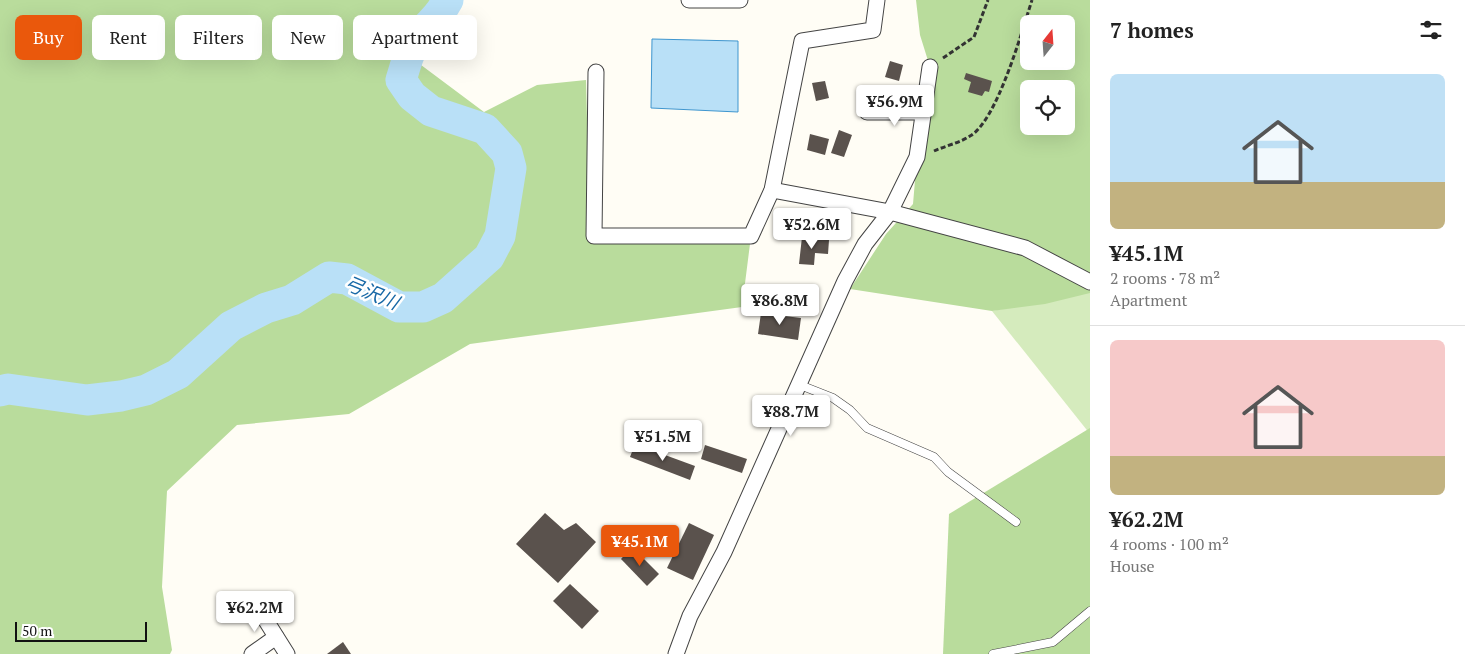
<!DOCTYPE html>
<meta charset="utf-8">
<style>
:root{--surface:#fff;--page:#f2f2f2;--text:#222;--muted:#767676;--line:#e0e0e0;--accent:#ea580c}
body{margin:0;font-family:"PT Serif","Noto Sans JP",serif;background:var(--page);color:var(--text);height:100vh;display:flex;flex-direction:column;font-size:19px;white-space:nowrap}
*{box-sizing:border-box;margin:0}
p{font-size:16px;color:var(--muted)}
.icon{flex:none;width:28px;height:28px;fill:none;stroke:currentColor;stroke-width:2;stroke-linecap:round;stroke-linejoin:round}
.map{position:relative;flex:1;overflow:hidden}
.panel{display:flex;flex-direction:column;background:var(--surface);width:375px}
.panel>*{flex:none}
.banner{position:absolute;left:15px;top:15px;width:475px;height:45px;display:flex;gap:10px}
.needle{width:32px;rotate:17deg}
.controls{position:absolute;left:1020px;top:15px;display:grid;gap:10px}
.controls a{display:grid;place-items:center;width:55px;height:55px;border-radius:8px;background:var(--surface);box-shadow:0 5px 20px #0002;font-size:25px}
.scale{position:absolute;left:15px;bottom:12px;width:132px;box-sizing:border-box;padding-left:5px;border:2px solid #111;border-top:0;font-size:14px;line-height:18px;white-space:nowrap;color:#111;-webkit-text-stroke:4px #fff;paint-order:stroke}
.price{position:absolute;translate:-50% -42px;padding:0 11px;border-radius:5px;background:#fff;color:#222;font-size:16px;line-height:32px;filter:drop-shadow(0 1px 2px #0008)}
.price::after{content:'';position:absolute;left:50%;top:30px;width:15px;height:11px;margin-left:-8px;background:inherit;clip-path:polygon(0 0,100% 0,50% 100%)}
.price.on{background:var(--accent);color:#fff}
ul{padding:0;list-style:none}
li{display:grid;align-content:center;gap:10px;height:265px;padding:0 20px}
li+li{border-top:1px solid var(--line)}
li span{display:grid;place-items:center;height:155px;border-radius:8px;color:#555}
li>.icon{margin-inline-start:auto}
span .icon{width:90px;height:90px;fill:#fffc;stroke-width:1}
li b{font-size:21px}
h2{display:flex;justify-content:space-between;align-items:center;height:60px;padding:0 20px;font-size:21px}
.tag{padding:0 18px;border-radius:8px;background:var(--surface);box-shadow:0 5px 20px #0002;font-size:18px;line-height:45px}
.tag.on{background:var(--accent);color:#fff}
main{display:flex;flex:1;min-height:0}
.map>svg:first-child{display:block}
.green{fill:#d5ebbd}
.forest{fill:#b9dc9c;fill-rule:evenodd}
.water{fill:#b9e0f7;stroke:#3f96cf}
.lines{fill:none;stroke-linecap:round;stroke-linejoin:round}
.river{stroke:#b9e0f7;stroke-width:31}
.building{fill:#5a524d}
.lane-casing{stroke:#444;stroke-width:9}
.street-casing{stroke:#444;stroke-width:17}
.path{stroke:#333;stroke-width:3;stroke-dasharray:5 2.5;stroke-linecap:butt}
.lane{stroke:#fff;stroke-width:8}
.street{stroke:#fff;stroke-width:15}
.labels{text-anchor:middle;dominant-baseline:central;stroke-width:5;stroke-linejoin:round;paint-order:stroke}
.water-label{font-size:19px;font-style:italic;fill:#1768a6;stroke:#fff}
</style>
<main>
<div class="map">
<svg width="1090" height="654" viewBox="0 0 1090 654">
<rect width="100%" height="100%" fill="#fffdf5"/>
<polygon class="green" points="1090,292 1090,434 992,311"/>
<g class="forest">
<polygon points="0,0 430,0 409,56 484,112 537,85 586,80 590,236 751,236 742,307 470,344 349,414 237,425 167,491 162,587 172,650 170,654 0,654"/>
<path d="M916 0H1090V293L1045 304 992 311 850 289 886 234 913 204 917 157 930 67 920 35ZM1029 24H1066V61H1029ZM1029 89H1066V126H1029Z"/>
<polygon points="1090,428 1090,654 943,654 949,514"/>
</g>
<polygon class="water" points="652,39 738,41 738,112 651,108"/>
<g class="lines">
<path class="river" d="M0 391 8 389 87 400 121 396 146 390 178 374 231 326 266 308 292 300 329 277 347 279 399 307H423L443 298 489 257 500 236 511 168 507 153 485 129 431 111 412 96 401 80C406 65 409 48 419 36 430 22 439 17 448 0"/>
</g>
<g class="building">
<polygon points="890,61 903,65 899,81 885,77"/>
<polygon points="966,73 992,81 989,92 985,91 982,96 968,92 971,82 964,79"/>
<polygon points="825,81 829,98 816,101 812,83"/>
<polygon points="839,130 852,135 844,157 831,153"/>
<polygon points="810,134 829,139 825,155 807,150"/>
<polygon points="802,237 829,240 828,254 815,253 814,265 799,264"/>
<polygon points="761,313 801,318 798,340 758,334"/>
<polygon points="635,444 695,466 690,480 630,457"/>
<polygon points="705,445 747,459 742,473 701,459"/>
<polygon points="545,513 564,530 576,523 596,542 558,583 516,544"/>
<polygon points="689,523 714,535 693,580 667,568"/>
<polygon points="632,547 659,574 647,586 621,559"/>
<polygon points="570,584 599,611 582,629 553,601"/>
<polygon points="343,642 351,654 327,654"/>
</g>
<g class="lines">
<g class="lane-casing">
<g id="lane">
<polyline points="800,385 833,398 850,410 867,428 934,457 948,472 1016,522"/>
<polyline points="993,654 1053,642 1090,611"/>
</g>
</g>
<g class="street-casing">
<g id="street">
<polyline points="689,0 740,0"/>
<polyline points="596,72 594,236 751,236 772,190 802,41 873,30 877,0"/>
<polyline points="867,112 923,112"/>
<polyline points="772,190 890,212 1025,248 1090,282"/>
<polyline points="265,619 287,654"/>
<polyline points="252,654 276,637"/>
<polyline points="676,654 690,616 724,552 845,281 865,244 890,212 917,157 930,67"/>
</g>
</g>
<g class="path">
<polyline points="943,58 974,37 988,0"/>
<path d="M934 151C945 146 959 143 970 136 997 121 1022 31 1032 0"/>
</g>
<use href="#lane" class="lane"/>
<use href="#street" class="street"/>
</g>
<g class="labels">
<g class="water-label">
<text transform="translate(372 292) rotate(23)">弓沢川</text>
</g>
</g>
</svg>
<div class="controls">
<a><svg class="needle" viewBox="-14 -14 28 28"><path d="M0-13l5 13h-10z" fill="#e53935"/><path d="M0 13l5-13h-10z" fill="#767676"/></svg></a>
<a><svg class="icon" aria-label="locate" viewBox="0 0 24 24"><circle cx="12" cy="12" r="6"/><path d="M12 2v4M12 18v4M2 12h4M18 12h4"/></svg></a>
</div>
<div class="scale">50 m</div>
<b class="price" style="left:895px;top:127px">¥56.9M</b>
<b class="price" style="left:812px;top:250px">¥52.6M</b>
<b class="price" style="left:780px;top:326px">¥86.8M</b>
<b class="price" style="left:791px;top:437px">¥88.7M</b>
<b class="price" style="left:663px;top:462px">¥51.5M</b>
<b class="price on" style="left:640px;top:567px">¥45.1M</b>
<b class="price" style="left:255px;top:633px">¥62.2M</b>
<div class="banner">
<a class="tag on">Buy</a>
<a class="tag">Rent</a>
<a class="tag">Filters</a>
<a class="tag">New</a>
<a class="tag">Apartment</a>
</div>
</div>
<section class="panel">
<h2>7 homes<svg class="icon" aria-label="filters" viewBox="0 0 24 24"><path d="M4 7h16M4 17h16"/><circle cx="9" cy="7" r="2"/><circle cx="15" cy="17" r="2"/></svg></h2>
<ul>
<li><span style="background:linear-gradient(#bfe0f5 70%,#c2b280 0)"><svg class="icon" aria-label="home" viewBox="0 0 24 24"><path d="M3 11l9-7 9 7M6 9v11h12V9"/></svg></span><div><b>¥45.1M</b><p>2 rooms · 78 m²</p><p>Apartment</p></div></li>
<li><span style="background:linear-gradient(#f6c9c9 75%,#c2b280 0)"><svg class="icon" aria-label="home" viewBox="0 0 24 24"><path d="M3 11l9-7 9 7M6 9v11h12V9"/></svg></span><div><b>¥62.2M</b><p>4 rooms · 100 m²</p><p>House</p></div></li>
</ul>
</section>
</main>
